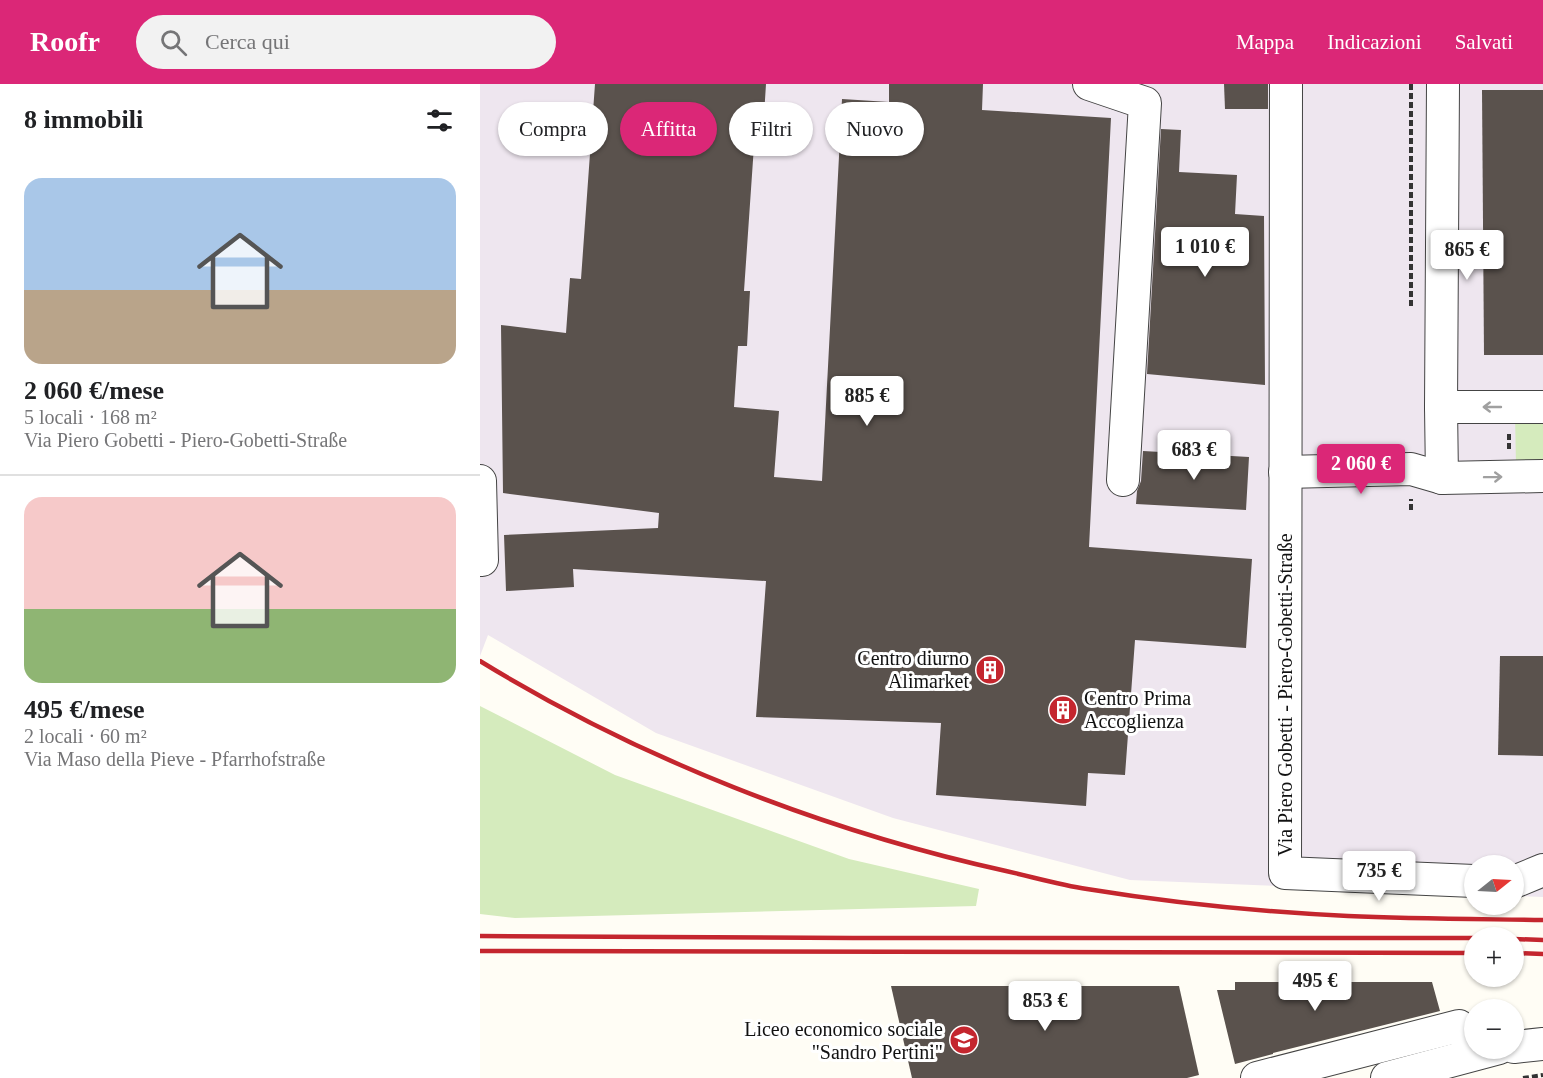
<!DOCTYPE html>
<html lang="it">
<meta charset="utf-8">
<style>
:root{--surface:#fff;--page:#f2f2f2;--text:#202124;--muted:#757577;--line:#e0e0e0;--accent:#db2777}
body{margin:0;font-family:Georgia,serif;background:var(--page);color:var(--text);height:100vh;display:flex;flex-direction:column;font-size:22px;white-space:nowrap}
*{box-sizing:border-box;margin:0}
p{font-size:20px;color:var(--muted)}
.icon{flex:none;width:33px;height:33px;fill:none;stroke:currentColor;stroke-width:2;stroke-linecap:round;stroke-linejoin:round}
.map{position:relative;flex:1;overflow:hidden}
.drawer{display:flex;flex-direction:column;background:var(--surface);width:480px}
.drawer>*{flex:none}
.banner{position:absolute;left:18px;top:18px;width:570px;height:54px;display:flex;gap:12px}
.needle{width:39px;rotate:72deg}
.fabs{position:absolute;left:984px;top:771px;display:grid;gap:12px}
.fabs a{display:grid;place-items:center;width:60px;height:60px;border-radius:50%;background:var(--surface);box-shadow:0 2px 4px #0004;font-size:30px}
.price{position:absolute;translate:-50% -51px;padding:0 14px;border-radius:6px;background:#fff;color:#222;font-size:20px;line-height:39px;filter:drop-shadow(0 2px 3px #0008)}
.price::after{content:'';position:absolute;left:50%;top:36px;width:18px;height:14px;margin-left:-9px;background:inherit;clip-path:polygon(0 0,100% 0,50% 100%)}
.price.selected{background:var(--accent);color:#fff}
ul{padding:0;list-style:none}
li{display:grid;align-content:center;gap:12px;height:318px;padding:0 24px}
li+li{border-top:2px solid var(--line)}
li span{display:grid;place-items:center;height:186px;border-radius:18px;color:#555}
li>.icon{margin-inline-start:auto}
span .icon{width:108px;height:108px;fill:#fffc;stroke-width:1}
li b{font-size:26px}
h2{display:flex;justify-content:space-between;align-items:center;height:72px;padding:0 24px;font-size:26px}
.pill{padding:0 21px;border-radius:27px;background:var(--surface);box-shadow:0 2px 4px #0004;font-size:21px;line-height:54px}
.pill.selected{background:var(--accent);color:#fff}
header{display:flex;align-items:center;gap:36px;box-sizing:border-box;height:84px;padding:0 30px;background:var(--accent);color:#fff}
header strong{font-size:28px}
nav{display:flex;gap:33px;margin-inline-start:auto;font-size:21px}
.search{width:420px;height:54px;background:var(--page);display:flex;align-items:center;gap:15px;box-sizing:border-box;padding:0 21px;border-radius:33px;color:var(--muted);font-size:22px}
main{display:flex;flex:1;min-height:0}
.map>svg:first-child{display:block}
.industrial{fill:#eee6ef}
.green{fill:#d5ebbd}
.building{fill:#5a524d}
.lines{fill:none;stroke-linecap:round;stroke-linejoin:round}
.minor-casing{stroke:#444;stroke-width:34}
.path{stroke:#333;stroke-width:4;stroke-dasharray:6 3;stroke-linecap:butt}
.minor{stroke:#fff;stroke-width:32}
.rail{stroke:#c4262e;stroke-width:4.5}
.oneway{stroke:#a0a0a0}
.labels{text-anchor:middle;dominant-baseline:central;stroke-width:6;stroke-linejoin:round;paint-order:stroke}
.poi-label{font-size:20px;fill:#111;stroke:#fff;text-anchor:end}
.street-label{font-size:20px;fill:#111;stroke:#fff}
</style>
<header>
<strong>Roofr</strong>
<div class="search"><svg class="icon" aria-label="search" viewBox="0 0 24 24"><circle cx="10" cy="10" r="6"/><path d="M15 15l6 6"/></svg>Cerca qui</div>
<nav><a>Mappa</a><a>Indicazioni</a><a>Salvati</a></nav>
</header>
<main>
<section class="drawer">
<h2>8 immobili<svg class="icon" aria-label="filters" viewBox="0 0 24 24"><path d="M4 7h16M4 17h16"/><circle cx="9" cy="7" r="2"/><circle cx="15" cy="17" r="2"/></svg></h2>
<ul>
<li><span style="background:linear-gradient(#a9c7e8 60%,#b9a48a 0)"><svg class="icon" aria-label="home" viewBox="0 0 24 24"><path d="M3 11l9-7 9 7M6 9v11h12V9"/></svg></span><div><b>2 060 €/mese</b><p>5 locali · 168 m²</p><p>Via Piero Gobetti - Piero-Gobetti-Straße</p></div></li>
<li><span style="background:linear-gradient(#f6c9c9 60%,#8fb573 0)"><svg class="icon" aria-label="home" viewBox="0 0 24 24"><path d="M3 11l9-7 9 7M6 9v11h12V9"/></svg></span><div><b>495 €/mese</b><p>2 locali · 60 m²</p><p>Via Maso della Pieve - Pfarrhofstraße</p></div></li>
</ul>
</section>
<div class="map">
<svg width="1063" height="994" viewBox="0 0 1063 994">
<rect width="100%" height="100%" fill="#fffdf5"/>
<polygon class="industrial" points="0,0 1063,0 1063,813 1034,812 1034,782 994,782 994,810 650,796 413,734 176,649 8,551 0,572"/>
<g class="green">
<polygon points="1035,330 1063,330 1063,381 1036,381"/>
<polygon points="0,622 135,691 369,775 499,805 496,822 35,834 0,830"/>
</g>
<g class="building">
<polygon points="115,0 286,0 283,47 275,47 264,207 270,207 267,262 258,262 254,323 299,327 294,393 342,397 362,15 409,18 409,0 503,0 502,26 631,34 609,463 772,475 766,564 655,556 645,691 608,689 606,722 456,711 461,639 276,633 286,497 93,485 94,503 26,507 24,451 178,444 179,429 23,409 21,241 86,249 90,194 101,195"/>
<polygon points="744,0 788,0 788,25 745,25"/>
<polygon points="1002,6 1063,6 1063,271 1004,271"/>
<polygon points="681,45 701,46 699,88 757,91 755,130 784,132 785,301 667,290"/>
<polygon points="663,367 769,373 766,426 656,420 657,407 661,397"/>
<polygon points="1020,572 1063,572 1063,672 1018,671"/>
<polygon points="755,898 952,898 960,927 793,969 793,970 755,980 737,906 755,906"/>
<polygon points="411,902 699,902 719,991 707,994 432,994"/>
</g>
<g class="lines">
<g class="minor-casing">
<g id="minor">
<polyline points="609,0 665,19 643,396"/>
<polyline points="806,0 805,789 994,797"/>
<polyline points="961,323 1063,323"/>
<polyline points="805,388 931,385 962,394 1063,392"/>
<polyline points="962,394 961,323 963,0"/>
<polyline points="0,397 2,476"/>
<polyline points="1034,798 1063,786"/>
<polyline points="1034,963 1063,960"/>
<polyline points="777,994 979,942 994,964"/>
<polyline points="907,994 1019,964"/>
</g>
</g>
<g class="path">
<polyline points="931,0 931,224"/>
<polyline points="1029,350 1029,367"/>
<polyline points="931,426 931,415"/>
<polyline points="1043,994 1063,991"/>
</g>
<use href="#minor" class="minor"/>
<g class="rail">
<path d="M0 577C158 674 344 747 526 787 553 793 580 801 607 805 693 819 781 828 868 832 933 835 998 835 1063 836"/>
<polyline points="0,852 373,854 994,854"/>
<polyline points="1034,855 1063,856"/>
<polyline points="0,867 994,869"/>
<polyline points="1034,869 1063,870"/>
</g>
</g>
<defs><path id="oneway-shaft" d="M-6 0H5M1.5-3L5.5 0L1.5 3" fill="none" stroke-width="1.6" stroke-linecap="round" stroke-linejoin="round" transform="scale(1.5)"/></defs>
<g class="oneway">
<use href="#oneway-shaft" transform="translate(1012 323) rotate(-180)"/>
<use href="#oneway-shaft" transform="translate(1013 393) rotate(-1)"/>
</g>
<defs>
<g id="building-disc" transform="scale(1.5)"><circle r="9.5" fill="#c4262e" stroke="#fff"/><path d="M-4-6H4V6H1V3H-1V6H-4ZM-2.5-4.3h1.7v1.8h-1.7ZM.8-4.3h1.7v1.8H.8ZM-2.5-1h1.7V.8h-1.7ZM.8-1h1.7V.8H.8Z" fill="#fff"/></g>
<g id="school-disc" transform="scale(1.5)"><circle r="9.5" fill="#c4262e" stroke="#fff"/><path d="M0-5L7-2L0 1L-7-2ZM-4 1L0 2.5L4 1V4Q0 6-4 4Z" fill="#fff"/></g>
</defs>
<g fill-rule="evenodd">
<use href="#building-disc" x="510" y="586"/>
<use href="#building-disc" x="583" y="626"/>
<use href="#school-disc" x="484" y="956"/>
</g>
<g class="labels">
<g class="poi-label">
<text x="489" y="574">Centro diurno<tspan x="489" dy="23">Alimarket</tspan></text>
<text x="604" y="614" text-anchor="start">Centro Prima<tspan x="604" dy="23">Accoglienza</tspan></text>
<text x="463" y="945">Liceo economico sociale<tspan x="463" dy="23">"Sandro Pertini"</tspan></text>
</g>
<g class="street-label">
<text transform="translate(805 611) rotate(-90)">Via Piero Gobetti - Piero-Gobetti-Straße</text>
</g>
</g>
</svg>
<div class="fabs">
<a><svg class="needle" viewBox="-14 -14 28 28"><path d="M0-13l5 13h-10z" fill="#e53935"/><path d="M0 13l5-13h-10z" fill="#757577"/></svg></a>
<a>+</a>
<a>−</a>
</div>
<b class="price" style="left:725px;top:194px">1 010 €</b>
<b class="price" style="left:987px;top:197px">865 €</b>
<b class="price" style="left:387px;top:343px">885 €</b>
<b class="price" style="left:714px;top:397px">683 €</b>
<b class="price selected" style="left:881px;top:411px">2 060 €</b>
<b class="price" style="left:899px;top:818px">735 €</b>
<b class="price" style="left:835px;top:928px">495 €</b>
<b class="price" style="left:565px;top:948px">853 €</b>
<div class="banner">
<a class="pill">Compra</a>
<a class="pill selected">Affitta</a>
<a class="pill">Filtri</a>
<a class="pill">Nuovo</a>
</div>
</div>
</main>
